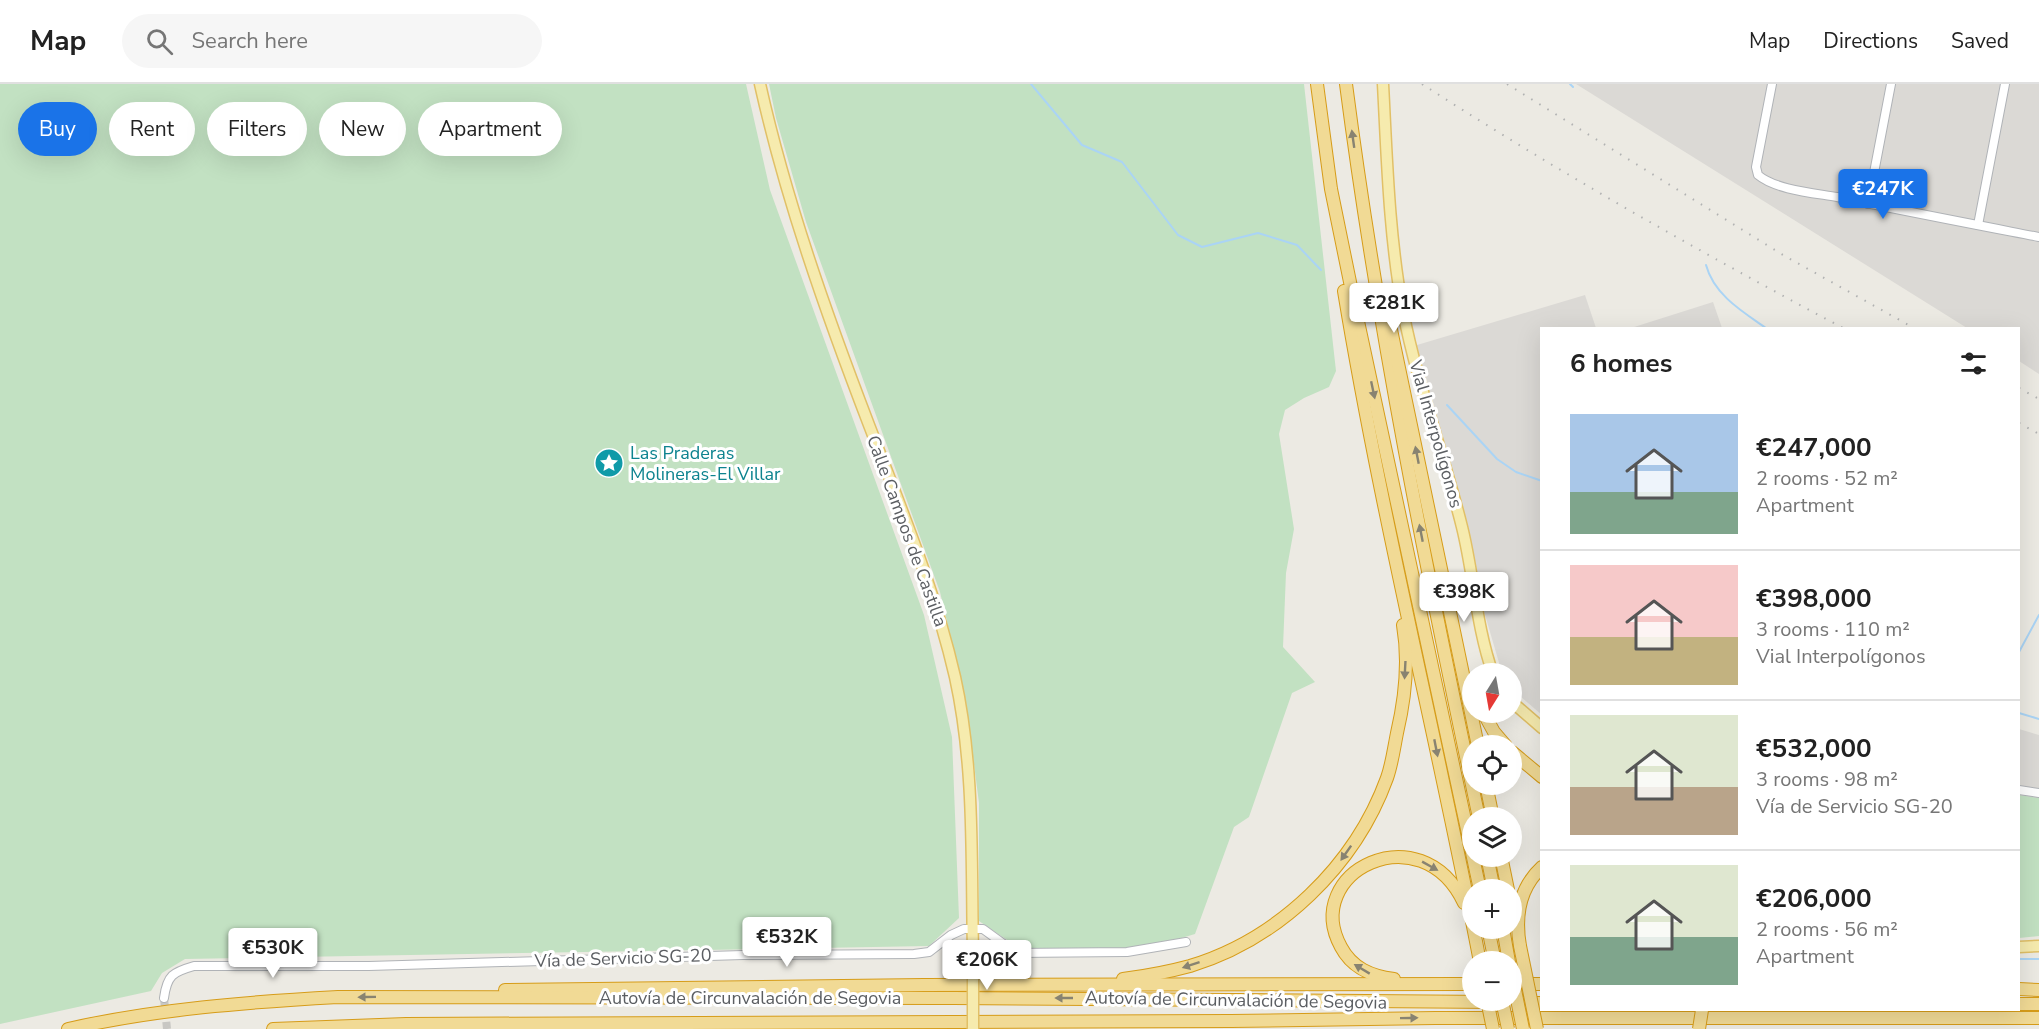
<!DOCTYPE html>
<meta charset="utf-8">
<style>
:root{--surface:#fff;--page:#f6f6f6;--text:#222;--muted:#767676;--line:#e0e0e0;--accent:#1a73e8}
body{margin:0;font-family:"Nunito Sans",sans-serif;background:var(--page);color:var(--text);height:100vh;display:flex;flex-direction:column;font-size:22px;white-space:nowrap}
*{box-sizing:border-box;margin:0}
p{font-size:20px;color:var(--muted)}
.icon{flex:none;width:33px;height:33px;fill:none;stroke:currentColor;stroke-width:2;stroke-linecap:round;stroke-linejoin:round}
.map{position:relative;flex:1;overflow:hidden}
.side{position:absolute;left:1540px;top:243px;width:480px;height:684px;display:flex;flex-direction:column;background:var(--surface);border-radius:0px;box-shadow:0 6px 24px #0002}
.side>*{flex:none}
.hud{position:absolute;left:18px;top:18px;width:570px;height:54px;display:flex;gap:12px}
.needle{width:39px;rotate:191deg}
.controls{position:absolute;left:1462px;top:579px;display:grid;gap:12px}
.controls a{display:grid;place-items:center;width:60px;height:60px;border-radius:50%;background:var(--surface);box-shadow:0 6px 24px #0002;font-size:30px}
.price{position:absolute;translate:-50% -51px;padding:0 14px;border-radius:6px;background:#fff;color:#222;font-size:20px;line-height:39px;filter:drop-shadow(0 2px 3px #0008)}
.price::after{content:'';position:absolute;left:50%;top:36px;width:18px;height:14px;margin-left:-9px;background:inherit;clip-path:polygon(0 0,100% 0,50% 100%)}
.price.selected{background:var(--accent);color:#fff}
ul{padding:0;list-style:none}
li{display:flex;align-items:center;gap:18px;height:150px;padding:0 30px}
li+li{border-top:2px solid var(--line)}
li span{display:grid;place-items:center;flex:none;width:168px;height:120px;border-radius:0px;color:#555}
li>.icon{margin-inline-start:auto}
span .icon{width:72px;height:72px;fill:#fffc;stroke-width:1}
li b{font-size:26px}
h2{display:flex;justify-content:space-between;align-items:center;height:72px;padding:0 30px;font-size:26px}
.tag{padding:0 21px;border-radius:27px;background:var(--surface);box-shadow:0 6px 24px #0002;font-size:21px;line-height:54px}
.tag.selected{background:var(--accent);color:#fff}
header{display:flex;align-items:center;gap:36px;box-sizing:border-box;height:84px;padding:0 30px;background:var(--surface);border-bottom:2px solid var(--line)}
header strong{font-size:28px}
nav{display:flex;gap:33px;margin-inline-start:auto;font-size:21px}
.search{width:420px;height:54px;background:var(--page);display:flex;align-items:center;gap:15px;box-sizing:border-box;padding:0 21px;border-radius:33px;color:var(--muted);font-size:22px}
.map>svg:first-child{display:block}
.industrial{fill:#dbd9d5}
.green{fill:#c2e1c2}
.lines{fill:none;stroke-linecap:round;stroke-linejoin:round}
.stream{stroke:#aad4f5;stroke-width:2}
.minor-tunnel{stroke:#c8c7c3;stroke-width:8;stroke-dasharray:8 4;stroke-linecap:butt}
.minor-casing{stroke:#b0b3b7;stroke-width:10}
.major-casing{stroke:#e1c067;stroke-width:13}
.highway-casing{stroke:#d69c19;stroke-width:14}
.minor{stroke:#fff;stroke-width:8}
.major{stroke:#f6ebae;stroke-width:10}
.highway{stroke:#f1da95;stroke-width:12}
.rail{stroke:#b1b2b2;stroke-width:2;stroke-dasharray:1.5 8;stroke-linecap:butt}
.major-bridge-casing{stroke:#e1c067;stroke-width:13;stroke-linecap:butt}
.highway-bridge-casing{stroke:#d69c19;stroke-width:14;stroke-linecap:butt}
.major-bridge{stroke:#f6ebae;stroke-width:10}
.highway-bridge{stroke:#f1da95;stroke-width:12}
.oneway{fill:#888371}
.labels{text-anchor:middle;dominant-baseline:central;stroke-width:6;stroke-linejoin:round;paint-order:stroke}
.street-label{font-size:18px;fill:#5b5e62;stroke:#fff}
.culture-label{font-size:18px;fill:#0d838f;stroke:#fff;text-anchor:start}
</style>
<header>
<strong>Map</strong>
<div class="search"><svg class="icon" aria-label="search" viewBox="0 0 24 24"><circle cx="10" cy="10" r="6"/><path d="M15 15l6 6"/></svg>Search here</div>
<nav><a>Map</a><a>Directions</a><a>Saved</a></nav>
</header>
<div class="map">
<svg width="2039" height="945" viewBox="0 0 2039 945">
<rect width="100%" height="100%" fill="#eceae3"/>
<g class="industrial">
<polygon points="1576,0 2039,0 2039,290 2019,277 2019,244 1967,244"/>
<polygon points="1585,211 1596,244 1542,244 1542,631 1520,612 1512,602 1512,590 1502,589 1407,264"/>
<polygon points="1713,218 1722,244 1631,244"/>
<polygon points="2019,645 2039,651 2039,714 2019,711"/>
</g>
<g class="green">
<polygon points="0,0 746,0 770,106 924,531 952,653 959,834 929,862 185,875 162,889 151,907 0,940"/>
<polygon points="769,0 1304,0 1336,287 1329,303 1304,314 1285,326 1279,350 1294,445 1286,489 1283,563 1315,598 1292,609 1249,733 1234,743 1195,850 1144,865 1040,866 1016,862 979,837 979,719 966,618 940,508 806,138 776,34"/>
<polygon points="2019,711 2039,714 2039,852 2019,854"/>
</g>
<g class="lines">
<g class="stream">
<polyline points="1031,0 1082,61 1122,78 1178,151 1202,163 1258,149 1297,161 1321,186"/>
<polyline points="1570,0 1573,3"/>
<path d="M1706 181C1714 211 1743 228 1766 244"/>
<polyline points="1447,321 1497,375 1516,388 1542,397"/>
<polyline points="2019,568 2039,531"/>
<polyline points="2019,629 2039,635"/>
<polyline points="2019,875 2039,875"/>
</g>
<polyline class="minor-tunnel" points="164,914 167,945"/>
<g class="minor-casing">
<g id="minor">
<path d="M1772 0 1756 83 1758 91C1776 106 1814 109 1837 113 1904 127 1972 140 2039 153"/>
<polyline points="1868,120 1891,0"/>
<polyline points="1978,141 2005,0"/>
<polyline points="2019,706 2039,709"/>
<path d="M164 914C167 891 173 888 194 882H369L743 871 914 870 929 868 951 851 964 845H983L1016 869 1127 868 1186 858"/>
</g>
</g>
<g class="major-casing">
<g id="major">
<path d="M760 0C786 116 826 229 869 341 901 424 935 506 955 593 975 683 971 777 973 869"/>
<path d="M1383 0C1387 76 1389 152 1403 227 1417 300 1444 370 1462 443 1474 491 1476 542 1493 590"/>
<polyline points="1512,618 1542,644"/>
<polyline points="2019,863 2039,862"/>
</g>
</g>
<g class="highway-casing">
<g id="highway">
<polyline points="1317,0 1331,105 1359,242 1480,806"/>
<path d="M1346 0C1378 246 1427 490 1479 734"/>
<path d="M1344 207C1381 432 1437 654 1480 878"/>
<polyline points="1385,217 1478,662"/>
<polyline points="1483,628 1494,648 1506,662"/>
<polyline points="1512,668 1542,693"/>
<polyline points="1486,700 1493,734"/>
<polyline points="1487,772 1494,806"/>
<polyline points="1501,772 1508,806"/>
<polyline points="1488,844 1495,878"/>
<polyline points="1503,844 1509,878"/>
<path d="M1520 862C1515 833 1519 804 1542 783"/>
<path d="M1123 895C1146 892 1168 888 1190 882 1279 855 1355 782 1387 694 1392 680 1394 664 1397 649 1405 615 1409 576 1403 541"/>
<path d="M1394 895C1371 892 1352 884 1341 863 1300 788 1421 728 1464 819"/>
<polyline points="1512,900 1542,900"/>
<polyline points="2019,905 2039,906"/>
<polyline points="505,906 924,901 1473,900"/>
<polyline points="1522,919 1542,919"/>
<polyline points="2019,920 2039,920"/>
<path d="M68 945C156 925 248 918 338 913L953 914 1495 918"/>
<polyline points="273,945 406,940 1231,937 1435,934 2039,934"/>
</g>
</g>
<use href="#minor" class="minor"/>
<use href="#major" class="major"/>
<use href="#highway" class="highway"/>
<g class="rail">
<path d="M1422 0C1558 88 1700 168 1843 244"/>
<polyline points="1507,0 1783,171 1914,244"/>
<polyline points="2019,304 2039,315"/>
<polyline points="2019,339 2039,350"/>
</g>
<g class="major-bridge-casing">
<polyline id="major-bridge" points="973,945 973,869"/>
</g>
<g class="highway-bridge-casing">
<g id="highway-bridge">
<polyline points="1520,862 1537,945"/>
<polyline points="1512,891 1523,945"/>
<polyline points="1487,916 1493,945"/>
<polyline points="1502,916 1508,945"/>
<polyline points="1699,945 1702,926"/>
</g>
</g>
<use href="#major-bridge" class="major-bridge"/>
<use href="#highway-bridge" class="highway-bridge"/>
</g>
<defs><path id="oneway-solid" d="M-6-.8H1V-3.2L6.5 0L1 3.2V.8H-6Z" transform="scale(1.5)"/></defs>
<g class="oneway">
<use href="#oneway-solid" transform="translate(1353 55) rotate(-98)"/>
<use href="#oneway-solid" transform="translate(1373 306) rotate(78)"/>
<use href="#oneway-solid" transform="translate(1417 371) rotate(-101)"/>
<use href="#oneway-solid" transform="translate(1421 449) rotate(-101)"/>
<use href="#oneway-solid" transform="translate(1405 586) rotate(93)"/>
<use href="#oneway-solid" transform="translate(1436 664) rotate(79)"/>
<use href="#oneway-solid" transform="translate(1346 769) rotate(125)"/>
<use href="#oneway-solid" transform="translate(1430 782) rotate(29)"/>
<use href="#oneway-solid" transform="translate(1191 881) rotate(162)"/>
<use href="#oneway-solid" transform="translate(1362 885) rotate(-149)"/>
<use href="#oneway-solid" transform="translate(367 913) rotate(179)"/>
<use href="#oneway-solid" transform="translate(1064 914) rotate(-180)"/>
<use href="#oneway-solid" transform="translate(1409 934) rotate(-1)"/>
</g>
<defs>
<g id="sight-disc" transform="scale(1.5)"><circle r="9.5" fill="#0f9aa8" stroke="#fff"/><path d="M0-6L1.8-2.2L6-1.7L2.9 1.2L3.7 5.4L0 3.3L-3.7 5.4L-2.9 1.2L-6-1.7L-1.8-2.2Z" fill="#fff"/></g>
</defs>
<g fill-rule="evenodd">
<use href="#sight-disc" x="609" y="379"/>
</g>
<g class="labels">
<g class="street-label">
<text transform="translate(1436 350) rotate(74)">Vial Interpolígonos</text>
<text transform="translate(907 447) rotate(70)">Calle Campos de Castilla</text>
<text transform="translate(623 874) rotate(-2)">Vía de Servicio SG-20</text>
<text x="750" y="914">Autovía de Circunvalación de Segovia</text>
<text transform="translate(1236 916) rotate(1)">Autovía de Circunvalación de Segovia</text>
</g>
<g class="culture-label">
<text x="630" y="369">Las Praderas<tspan x="630" dy="21">Molineras-El Villar</tspan></text>
</g>
</g>
</svg>
<div class="controls">
<a><svg class="needle" viewBox="-14 -14 28 28"><path d="M0-13l5 13h-10z" fill="#e53935"/><path d="M0 13l5-13h-10z" fill="#767676"/></svg></a>
<a><svg class="icon" aria-label="locate" viewBox="0 0 24 24"><circle cx="12" cy="12" r="6"/><path d="M12 2v4M12 18v4M2 12h4M18 12h4"/></svg></a>
<a><svg class="icon" aria-label="layers" viewBox="0 0 24 24"><path d="M12 4l9 5-9 5-9-5zM3 14l9 5 9-5"/></svg></a>
<a>+</a>
<a>−</a>
</div>
<b class="price selected" style="left:1883px;top:136px">€247K</b>
<b class="price" style="left:1394px;top:250px">€281K</b>
<b class="price" style="left:1464px;top:539px">€398K</b>
<b class="price" style="left:787px;top:884px">€532K</b>
<b class="price" style="left:273px;top:895px">€530K</b>
<b class="price" style="left:987px;top:907px">€206K</b>
<div class="hud">
<a class="tag selected">Buy</a>
<a class="tag">Rent</a>
<a class="tag">Filters</a>
<a class="tag">New</a>
<a class="tag">Apartment</a>
</div>
<section class="side">
<h2>6 homes<svg class="icon" aria-label="filters" viewBox="0 0 24 24"><path d="M4 7h16M4 17h16"/><circle cx="9" cy="7" r="2"/><circle cx="15" cy="17" r="2"/></svg></h2>
<ul>
<li><span style="background:linear-gradient(#a9c7e8 65%,#7fa58c 0)"><svg class="icon" aria-label="home" viewBox="0 0 24 24"><path d="M3 11l9-7 9 7M6 9v11h12V9"/></svg></span><div><b>€247,000</b><p>2 rooms · 52 m²</p><p>Apartment</p></div></li>
<li><span style="background:linear-gradient(#f6c9c9 60%,#c2b280 0)"><svg class="icon" aria-label="home" viewBox="0 0 24 24"><path d="M3 11l9-7 9 7M6 9v11h12V9"/></svg></span><div><b>€398,000</b><p>3 rooms · 110 m²</p><p>Vial Interpolígonos</p></div></li>
<li><span style="background:linear-gradient(#dfe7d0 60%,#b9a48a 0)"><svg class="icon" aria-label="home" viewBox="0 0 24 24"><path d="M3 11l9-7 9 7M6 9v11h12V9"/></svg></span><div><b>€532,000</b><p>3 rooms · 98 m²</p><p>Vía de Servicio SG-20</p></div></li>
<li><span style="background:linear-gradient(#dfe7d0 60%,#7fa58c 0)"><svg class="icon" aria-label="home" viewBox="0 0 24 24"><path d="M3 11l9-7 9 7M6 9v11h12V9"/></svg></span><div><b>€206,000</b><p>2 rooms · 56 m²</p><p>Apartment</p></div></li>
</ul>
</section>
</div>
